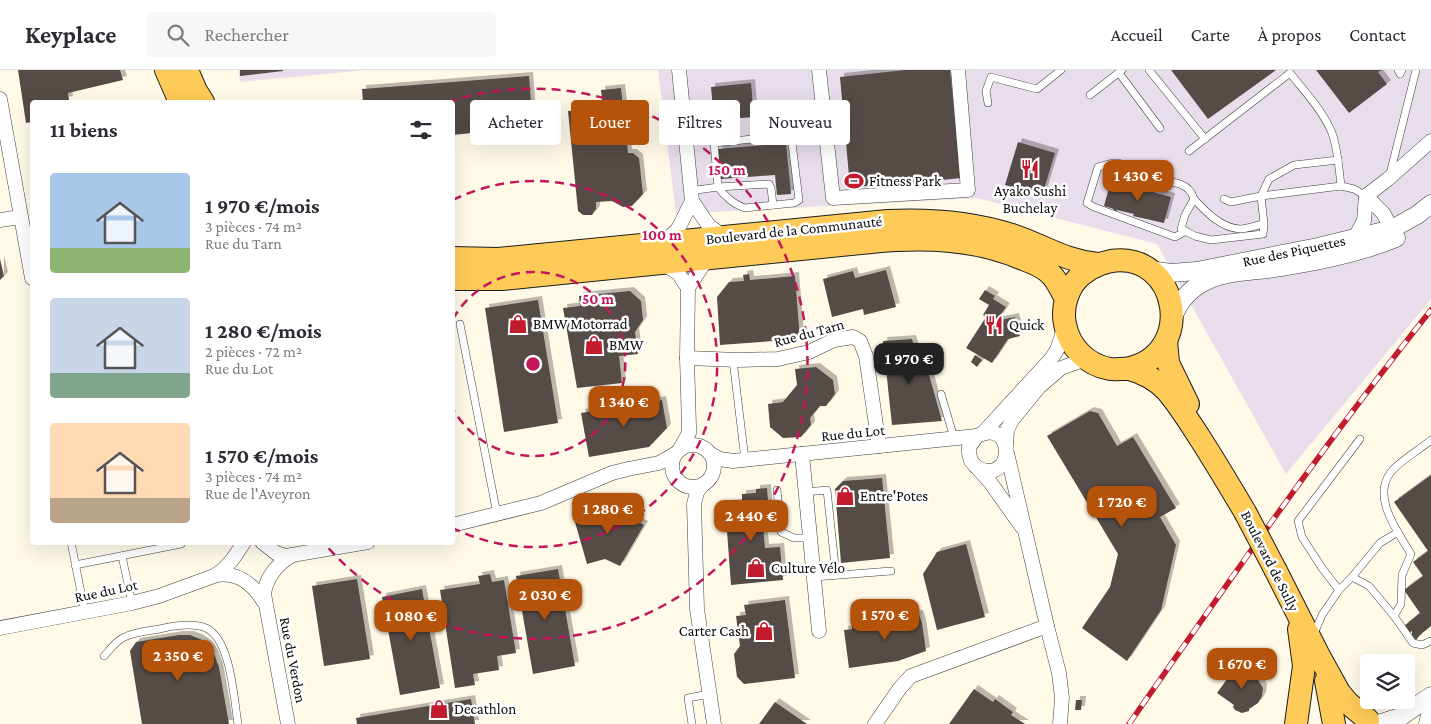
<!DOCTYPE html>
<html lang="fr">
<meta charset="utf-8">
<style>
:root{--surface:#fff;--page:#f7f7f7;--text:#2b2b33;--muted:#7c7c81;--line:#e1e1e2;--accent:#b45309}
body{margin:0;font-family:"Crimson Pro",serif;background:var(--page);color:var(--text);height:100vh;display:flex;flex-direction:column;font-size:19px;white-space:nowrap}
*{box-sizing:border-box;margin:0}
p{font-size:16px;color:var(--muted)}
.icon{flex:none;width:28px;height:28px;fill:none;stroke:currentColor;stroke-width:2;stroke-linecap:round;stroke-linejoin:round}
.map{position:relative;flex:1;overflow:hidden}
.details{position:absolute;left:30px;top:30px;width:425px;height:445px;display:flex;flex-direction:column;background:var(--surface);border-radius:5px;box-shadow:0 5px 20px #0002}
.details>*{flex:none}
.banner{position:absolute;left:470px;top:30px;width:475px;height:45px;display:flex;gap:10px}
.fabs{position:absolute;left:1360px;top:584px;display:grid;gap:10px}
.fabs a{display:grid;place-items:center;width:55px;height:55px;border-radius:5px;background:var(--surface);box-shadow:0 5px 20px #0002;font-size:25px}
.price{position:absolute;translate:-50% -42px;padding:0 11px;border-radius:10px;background:var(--accent);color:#fff;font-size:16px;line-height:32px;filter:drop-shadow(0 1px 2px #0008)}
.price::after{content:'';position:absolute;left:50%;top:30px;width:15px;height:11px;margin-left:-8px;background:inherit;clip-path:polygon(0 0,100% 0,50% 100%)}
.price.on{background:#222;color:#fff}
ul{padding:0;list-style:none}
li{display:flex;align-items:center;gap:15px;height:125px;padding:0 20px}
li span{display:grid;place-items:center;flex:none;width:140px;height:100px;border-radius:5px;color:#555}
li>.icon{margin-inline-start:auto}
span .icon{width:60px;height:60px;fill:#fffc;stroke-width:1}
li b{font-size:21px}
h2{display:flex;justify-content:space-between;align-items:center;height:60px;padding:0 20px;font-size:21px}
.pill{padding:0 18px;border-radius:5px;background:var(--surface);box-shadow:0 5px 20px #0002;font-size:18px;line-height:45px}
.pill.on{background:var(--accent);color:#fff}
header{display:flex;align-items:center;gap:30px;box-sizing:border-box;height:70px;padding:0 25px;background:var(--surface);border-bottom:1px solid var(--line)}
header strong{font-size:24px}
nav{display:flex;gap:28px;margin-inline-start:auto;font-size:18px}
.search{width:350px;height:45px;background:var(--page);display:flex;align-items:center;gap:12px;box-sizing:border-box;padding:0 18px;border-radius:5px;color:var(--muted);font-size:19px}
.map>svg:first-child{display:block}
.industrial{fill:#e8ddeb}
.building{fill:#544b46;filter:url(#shadow)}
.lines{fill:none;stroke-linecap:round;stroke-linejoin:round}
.service-casing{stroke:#3e3e3e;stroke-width:8}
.minor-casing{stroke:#3e3e3e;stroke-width:15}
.tertiary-casing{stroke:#3e3e3e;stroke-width:19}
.primary-casing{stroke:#1c1c1c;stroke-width:24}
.service{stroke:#fff;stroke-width:7}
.minor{stroke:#fff;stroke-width:14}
.tertiary{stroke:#fff;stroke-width:18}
.primary{stroke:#ffcb58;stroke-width:22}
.rail-casing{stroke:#c31b2e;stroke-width:5.5}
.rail{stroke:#fff;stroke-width:4;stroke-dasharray:11;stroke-linecap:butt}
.primary-bridge-casing{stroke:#1c1c1c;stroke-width:24;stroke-linecap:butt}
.primary-bridge{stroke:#ffcb58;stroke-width:22}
.ring{fill:none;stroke:#c2185b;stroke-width:2.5;stroke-dasharray:9 6}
.labels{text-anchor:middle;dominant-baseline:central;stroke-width:5;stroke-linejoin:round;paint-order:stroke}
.poi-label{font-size:15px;fill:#0b0b0b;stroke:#fff;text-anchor:start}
.street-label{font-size:15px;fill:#0b0b0b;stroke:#fff}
.centre{fill:#c2185b;stroke:#fff;stroke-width:2.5}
.ring-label{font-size:15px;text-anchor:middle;font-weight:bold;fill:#c2185b;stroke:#fff;stroke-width:5;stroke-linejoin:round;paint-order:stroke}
</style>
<header>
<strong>Keyplace</strong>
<div class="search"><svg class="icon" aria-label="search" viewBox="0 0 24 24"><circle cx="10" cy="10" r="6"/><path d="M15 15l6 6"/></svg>Rechercher</div>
<nav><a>Accueil</a><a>Carte</a><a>À propos</a><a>Contact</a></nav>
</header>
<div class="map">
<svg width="1431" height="654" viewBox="0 0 1431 654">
<defs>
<filter id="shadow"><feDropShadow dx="4" dy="-4" stdDeviation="0" flood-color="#0004"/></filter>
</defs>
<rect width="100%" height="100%" fill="#fff9e8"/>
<g class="industrial">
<polygon points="238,0 366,0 240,12"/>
<polygon points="658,0 1431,0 1431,229 1286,404 1157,174 977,128 676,144"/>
</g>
<g class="building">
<polygon points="18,0 120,0 123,10 68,23 69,30 57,32 32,32 32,52 26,53"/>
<polygon points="240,0 283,0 283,1 240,6"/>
<polygon points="905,0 950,0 961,108 904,114 850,117 840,7"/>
<polygon points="1171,0 1276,0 1208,49"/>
<polygon points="1316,0 1382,0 1378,2 1387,14 1349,43"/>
<polygon points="529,6 533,57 452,65 452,32 363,32 362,19"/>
<polygon points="751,13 754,47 714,50 711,17"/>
<polygon points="621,18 623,36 629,35 634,38 635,48 630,53 625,54 628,83 633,83 639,88 643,124 632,136 623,137 612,131 596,132 596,139 592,145 583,145 578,141 568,41 603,38 601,20"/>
<polygon points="1018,72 1055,83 1042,126 1005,115"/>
<polygon points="786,73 791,124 777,125 775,105 721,109 718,79"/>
<polygon points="1111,111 1171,127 1164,153 1133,146 1134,144 1117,140 1117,141 1113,140 1114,139 1104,136"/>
<polygon points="0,189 4,206 0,210"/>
<polygon points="886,200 896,237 864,245 863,239 832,247 823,209 853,201 855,208"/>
<polygon points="749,204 750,210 795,206 800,269 720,275 717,227 729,212 744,211 743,205"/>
<polygon points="985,220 995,226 993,229 1006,237 998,249 1000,250 1015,247 1020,266 1008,269 992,293 966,278 986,247 983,245 989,235 979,229"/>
<polygon points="630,221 641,231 643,250 635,262 638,284 619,286 622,313 577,318 563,238 580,236 579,226"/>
<polygon points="538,230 558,353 504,362 485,238"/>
<polygon points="912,269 920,296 926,294 942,351 892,355 883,271"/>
<polygon points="975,285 982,290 977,297 971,292"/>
<polygon points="816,297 833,310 835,324 826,336 820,336 810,348 811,355 801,367 783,368 770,357 768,334 783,332 797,315 795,299"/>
<polygon points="662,330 667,358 649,377 589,387 581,343"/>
<polygon points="1090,341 1098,343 1117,376 1133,367 1176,438 1160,447 1176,475 1161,540 1127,591 1082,558 1110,517 1118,484 1047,366"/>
<polygon points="1431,405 1431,556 1420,565 1416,570 1412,566 1412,561 1408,564 1404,556 1420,543 1404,520 1423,506 1413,492 1428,481 1394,432"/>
<polygon points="882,408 890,488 841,493 835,419 843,411"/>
<polygon points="767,418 769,444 762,445 765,478 780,477 783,510 731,515 725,434 742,433 742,424 756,423 756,419"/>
<polygon points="602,432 644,455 620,496 605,489 587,494 575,452 594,445"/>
<polygon points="966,474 985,547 937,560 923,504 937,482"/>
<polygon points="558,499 575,596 533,604 516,506"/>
<polygon points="490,504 492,512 504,510 516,583 497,586 499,600 473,604 475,615 455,618 440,520 480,514 478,506"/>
<polygon points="357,509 370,589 324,596 312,516"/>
<polygon points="422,519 440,618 400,625 382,527"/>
<polygon points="785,530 795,608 744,614 737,607 734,584 740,576 736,546 746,545 744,535"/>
<polygon points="919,544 922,553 926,581 898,591 849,598 844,560 852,559 852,555 891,550 891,547"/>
<polygon points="179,565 190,565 200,569 209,576 214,584 219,597 229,654 142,654 130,581 136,572"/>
<polygon points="1238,594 1257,608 1263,618 1262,626 1258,633 1249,639 1249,641 1242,643 1235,640 1233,637 1234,635 1217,623"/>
<polygon points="974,619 993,632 995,629 1013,642 1011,645 1025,654 949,654"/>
<polygon points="471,629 475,654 357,654 356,648"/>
<polygon points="1076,630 1082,630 1081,640 1075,640"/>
<polygon points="775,632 807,654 759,654"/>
</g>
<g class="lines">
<g class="service-casing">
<g id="service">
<polyline points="1149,0 1205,69"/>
<polyline points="1398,0 1400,4 1402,0"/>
<polyline points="1119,3 1160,58"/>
<polyline points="1090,25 1122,0"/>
<polyline points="988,33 986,21 991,7 1037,19 1061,0"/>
<path d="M1189 81 1290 3C1305 22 1323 41 1332 63 1338 80 1339 99 1341 116"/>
<polyline points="1390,104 1416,0"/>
<polyline points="718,117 769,114 771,118 773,135"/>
<path d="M690 121 718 117 714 73 791 65 799 130 794 133 745 138C735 135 724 126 718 117"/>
<polyline points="1224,129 1231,132 1261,126 1341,116 1354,119 1366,126"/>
<path d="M1264 154C1256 155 1248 159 1240 159 1221 158 1206 142 1194 129L1185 145 1181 159 1195 166 1211 170 1263 164 1264 154 1261 126 1269 109 1294 95 1338 90"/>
<path d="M1186 161 1175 167 1094 137 1087 133 1098 97C1104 96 1112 92 1117 93 1127 94 1132 103 1140 107 1158 115 1187 105 1194 129"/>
<polyline points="460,254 497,444"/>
<polyline points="733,290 745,390"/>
<polyline points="941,324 954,368"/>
<path d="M1431 370C1419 380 1400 391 1391 402 1371 427 1398 462 1411 484L1402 505 1401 534 1394 546 1413 573 1422 575 1431 571"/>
<polyline points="777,420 781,462 794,468 810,468"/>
<polyline points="805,422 827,420 836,505"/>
<polyline points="71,472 85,543"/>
<polyline points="122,486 132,533"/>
<polyline points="75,495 181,474"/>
<polyline points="814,507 891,501"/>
<polyline points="1352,507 1369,516 1394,546"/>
<polyline points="1339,520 1322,498 1302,467 1298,451 1360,369"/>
<polyline points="1314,564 1322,545 1339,520 1352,507 1380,473 1398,462"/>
<path d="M104 586C110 580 117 569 127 566 138 561 152 561 164 558 178 555 193 553 206 558 231 569 234 630 238 654"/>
<polyline points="692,654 688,628 709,624"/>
</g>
</g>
<g class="minor-casing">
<g id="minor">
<polyline points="679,0 692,131"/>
<polyline points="819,0 833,128 968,120 958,0"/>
<polyline points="0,29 32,208"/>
<polyline points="1366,126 1383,143 1392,159 1388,167"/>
<polyline points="0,150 20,147"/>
<polyline points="1354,169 1364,151 1366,126 1388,109 1431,71"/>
<polyline points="663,173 678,159 692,131 709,156 725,167"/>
<polyline points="662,193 678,203 688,218"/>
<polyline points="687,288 738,290 778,289 809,282 834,270 853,267 860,271 866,286 879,376"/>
<polyline points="983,363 1051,289 1057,280 1065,256"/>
<circle cx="693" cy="396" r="21"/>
<polyline points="1006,376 1007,360 1012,350 1039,317 1061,298 1086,289"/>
<polyline points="680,379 689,363 689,357 687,288 688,218 703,195 711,189"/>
<polyline points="711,384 720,389 733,391 977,366"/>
<polyline points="802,384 819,561"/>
<path d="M976 397C1015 418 1016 346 977 366L969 377V383L971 391 990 412 1022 457"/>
<polyline points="703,414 697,422 694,434 697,539 714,654"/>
<polyline points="452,455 541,433 612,403 628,399 659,393 675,384"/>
<polyline points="262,472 276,483 286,486 368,472"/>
<path d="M216 505C239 502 253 514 264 532"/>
<polyline points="1047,556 1059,603 1062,628 1060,654"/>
<path d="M0 558 132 533 159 526 214 506C228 498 236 485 244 472"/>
<path d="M288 654 264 524C266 508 277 494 291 486"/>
<polyline points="875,654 900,618 911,606 1047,556 1007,383"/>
</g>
</g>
<g class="tertiary-casing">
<g id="tertiary">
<polyline points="1149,200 1171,203 1197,201 1318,177 1392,159 1417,145 1431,134"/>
<path d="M1173 248C1178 233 1188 221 1202 213 1224 200 1255 202 1281 197 1319 191 1360 183 1396 168"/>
<polyline points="1381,653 1400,647 1431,626"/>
<polyline points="1428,654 1431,642"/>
</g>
</g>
<g class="primary-casing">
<g id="primary">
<polyline points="166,0 180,32"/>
<polyline points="187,0 196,21 203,32"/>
<path d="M452 188 498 189 888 151C930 149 971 152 1012 165 1043 175 1064 191 1098 194"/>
<path d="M452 209H502L871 172C923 167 974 168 1023 189 1031 192 1040 195 1047 201 1056 207 1061 220 1066 229"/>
<polyline points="1166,271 1168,293 1188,334"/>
<path d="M1126 299C1197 286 1180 181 1111 191 1096 194 1082 202 1073 214 1066 226 1062 240 1065 254 1069 277 1087 295 1110 299 1116 300 1123 298 1129 299 1143 302 1158 311 1167 321 1178 334 1187 348 1196 362 1213 388 1229 415 1245 442"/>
<polyline points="1276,501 1318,584 1339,622 1348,633 1368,650"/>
<polyline points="1326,611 1334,654"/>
<polyline points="1296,654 1304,596 1299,559"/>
</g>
</g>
<use href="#service" class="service"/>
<use href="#minor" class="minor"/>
<use href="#tertiary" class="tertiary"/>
<use href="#primary" class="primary"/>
<g class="rail-casing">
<path id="rail" d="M1129 654C1227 514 1324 374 1431 240"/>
</g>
<use href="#rail" class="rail"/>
<g class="primary-bridge-casing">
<polyline id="primary-bridge" points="1245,442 1276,501"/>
</g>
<use href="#primary-bridge" class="primary-bridge"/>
</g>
<g class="ring">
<path d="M453 249A92 92 0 1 1 453 339"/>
<path d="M453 130A183 183 0 1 1 453 458"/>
<path d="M448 32A275 275 0 1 1 324 473"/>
</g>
<defs>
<g id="restaurant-bare" transform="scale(1.5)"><path d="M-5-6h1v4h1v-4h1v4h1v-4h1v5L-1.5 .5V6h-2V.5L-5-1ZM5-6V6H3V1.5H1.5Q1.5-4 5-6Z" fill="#c31b2e" stroke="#fff" stroke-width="2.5" paint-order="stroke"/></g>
<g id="stadium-bare" transform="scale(1.5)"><path d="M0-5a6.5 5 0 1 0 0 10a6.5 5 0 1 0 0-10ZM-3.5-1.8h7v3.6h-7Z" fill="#c31b2e" stroke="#fff" stroke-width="2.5" paint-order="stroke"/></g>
<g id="shop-bare" transform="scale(1.5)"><path d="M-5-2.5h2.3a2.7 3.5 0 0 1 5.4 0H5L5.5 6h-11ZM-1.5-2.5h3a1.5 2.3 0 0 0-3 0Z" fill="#c31b2e" stroke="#fff" stroke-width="2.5" paint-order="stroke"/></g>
</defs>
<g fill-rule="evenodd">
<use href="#restaurant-bare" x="1030" y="99"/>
<use href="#stadium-bare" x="854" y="111"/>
<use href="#shop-bare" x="518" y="254"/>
<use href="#restaurant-bare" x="994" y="255"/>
<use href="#shop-bare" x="594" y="275"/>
<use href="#shop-bare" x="845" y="426"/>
<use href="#shop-bare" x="756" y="498"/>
<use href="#shop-bare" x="764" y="561"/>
<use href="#shop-bare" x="439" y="639"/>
</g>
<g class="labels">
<g class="poi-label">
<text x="869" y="111">Fitness Park</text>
<text x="1030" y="121" text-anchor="middle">Ayako Sushi<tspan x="1030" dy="17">Buchelay</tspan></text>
<text x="533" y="254">BMW Motorrad</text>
<text x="1009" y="255">Quick</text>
<text x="609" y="275">BMW</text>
<text x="860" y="426">Entre'Potes</text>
<text x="771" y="498">Culture Vélo</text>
<text x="749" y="561" text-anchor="end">Carter Cash</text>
<text x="454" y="639">Decathlon</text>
</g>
<g class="street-label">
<text transform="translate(794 160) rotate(-6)">Boulevard de la Communauté</text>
<text transform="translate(1294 181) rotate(-12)">Rue des Piquettes</text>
<text transform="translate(809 263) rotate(-15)">Rue du Tarn</text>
<text transform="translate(853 363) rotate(-6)">Rue du Lot</text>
<text transform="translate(1270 491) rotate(63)">Boulevard de Sully</text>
<text transform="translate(106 521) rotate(-12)">Rue du Lot</text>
<text transform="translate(293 590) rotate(79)">Rue du Verdon</text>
</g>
</g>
<circle cx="533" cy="294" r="8" class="centre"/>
<g class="ring-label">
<text x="727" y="105">150 m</text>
<text x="662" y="170">100 m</text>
<text x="598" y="234">50 m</text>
</g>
</svg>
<div class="fabs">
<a><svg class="icon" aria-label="layers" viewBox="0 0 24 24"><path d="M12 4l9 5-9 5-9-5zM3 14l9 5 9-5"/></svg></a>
</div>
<b class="price" style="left:1138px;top:132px">1 430 €</b>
<b class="price on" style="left:909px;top:315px">1 970 €</b>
<b class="price" style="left:624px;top:358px">1 340 €</b>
<b class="price" style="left:1122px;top:458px">1 720 €</b>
<b class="price" style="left:608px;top:465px">1 280 €</b>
<b class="price" style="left:751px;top:472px">2 440 €</b>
<b class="price" style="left:545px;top:551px">2 030 €</b>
<b class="price" style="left:885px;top:571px">1 570 €</b>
<b class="price" style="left:411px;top:572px">1 080 €</b>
<b class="price" style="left:178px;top:612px">2 350 €</b>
<b class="price" style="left:1242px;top:620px">1 670 €</b>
<div class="banner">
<a class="pill">Acheter</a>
<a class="pill on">Louer</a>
<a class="pill">Filtres</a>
<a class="pill">Nouveau</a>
</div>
<section class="details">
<h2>11 biens<svg class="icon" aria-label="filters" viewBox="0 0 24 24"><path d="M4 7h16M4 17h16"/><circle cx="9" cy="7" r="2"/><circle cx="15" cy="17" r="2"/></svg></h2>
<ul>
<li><span style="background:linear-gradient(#a9c7e8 75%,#8fb573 0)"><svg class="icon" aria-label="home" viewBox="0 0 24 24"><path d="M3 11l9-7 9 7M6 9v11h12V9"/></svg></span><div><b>1 970 €/mois</b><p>3 pièces · 74 m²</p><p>Rue du Tarn</p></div></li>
<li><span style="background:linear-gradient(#c9d6e8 75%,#7fa58c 0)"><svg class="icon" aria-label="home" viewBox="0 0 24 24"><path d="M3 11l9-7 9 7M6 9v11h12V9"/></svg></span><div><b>1 280 €/mois</b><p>2 pièces · 72 m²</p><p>Rue du Lot</p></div></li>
<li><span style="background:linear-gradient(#ffd9b3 75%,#b9a48a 0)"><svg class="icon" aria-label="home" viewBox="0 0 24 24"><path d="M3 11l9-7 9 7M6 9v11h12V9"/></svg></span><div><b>1 570 €/mois</b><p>3 pièces · 74 m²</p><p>Rue de l'Aveyron</p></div></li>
</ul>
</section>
</div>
